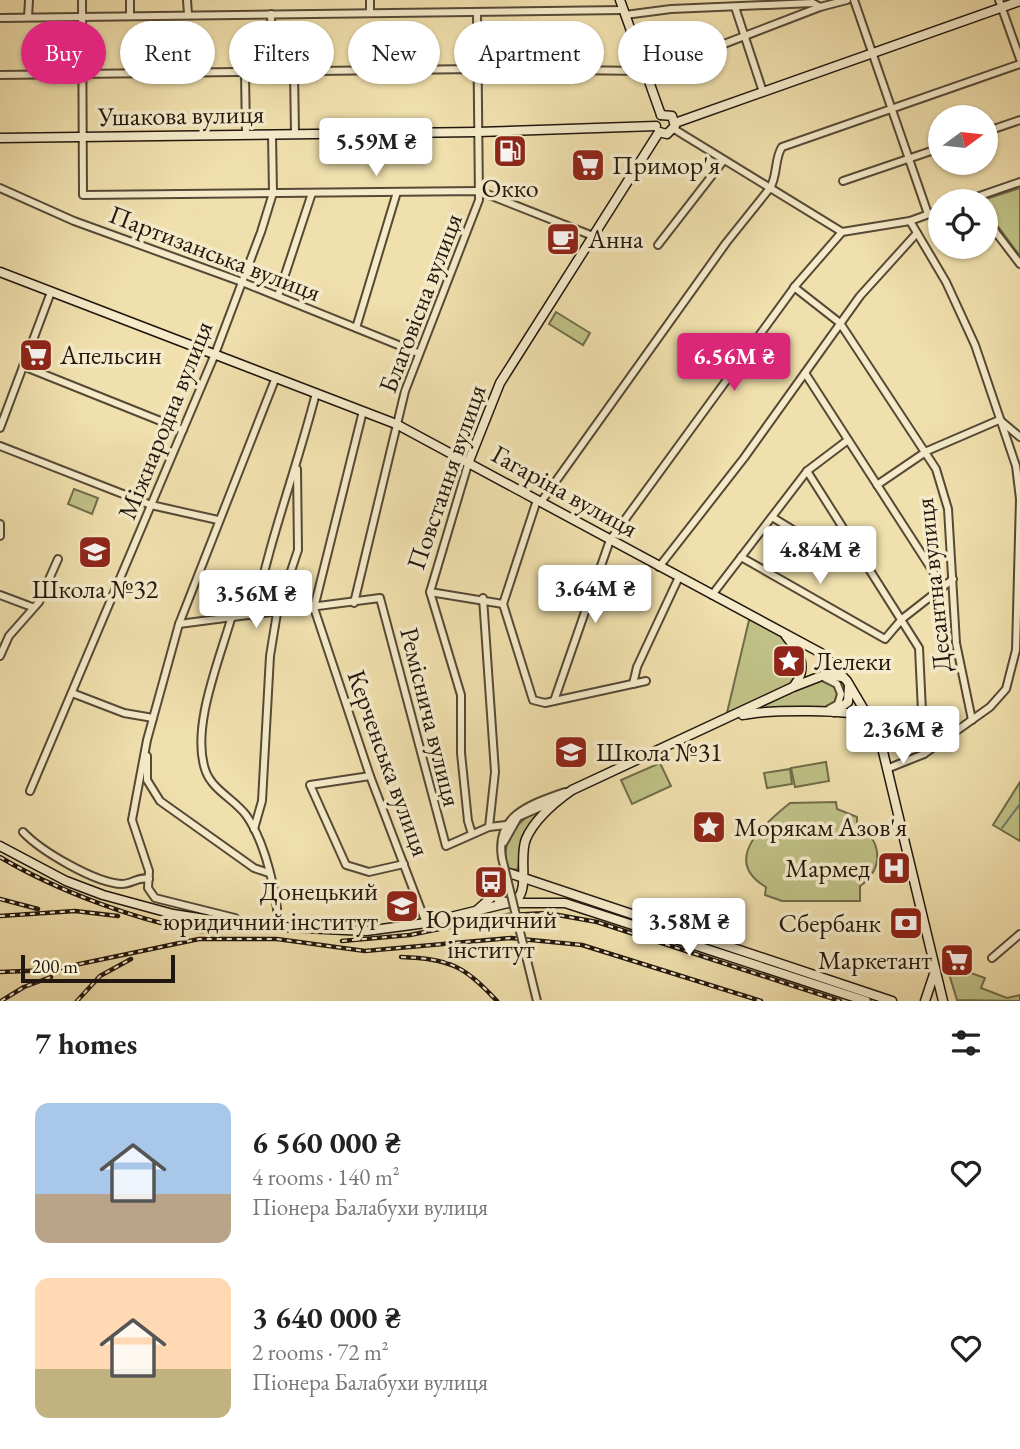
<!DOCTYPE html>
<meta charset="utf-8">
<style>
:root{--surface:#fff;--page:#f2f2f2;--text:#222;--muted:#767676;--accent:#db2777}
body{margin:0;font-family:"EB Garamond",serif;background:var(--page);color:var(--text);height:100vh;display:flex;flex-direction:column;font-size:26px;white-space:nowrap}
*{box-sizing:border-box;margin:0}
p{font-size:23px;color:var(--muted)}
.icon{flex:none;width:38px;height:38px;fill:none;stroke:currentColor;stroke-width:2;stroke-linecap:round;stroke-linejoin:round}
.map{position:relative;height:1001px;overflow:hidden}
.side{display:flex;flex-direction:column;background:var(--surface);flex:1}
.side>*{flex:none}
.banner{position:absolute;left:21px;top:21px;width:978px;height:63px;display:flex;gap:14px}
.needle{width:46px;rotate:75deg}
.buttons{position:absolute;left:928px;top:105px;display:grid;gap:14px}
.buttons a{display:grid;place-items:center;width:70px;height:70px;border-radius:50%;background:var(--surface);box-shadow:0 2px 5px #0004;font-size:35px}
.scale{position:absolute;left:21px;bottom:18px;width:154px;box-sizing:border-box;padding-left:7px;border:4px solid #22170e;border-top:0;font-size:19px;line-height:24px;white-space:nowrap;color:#22170e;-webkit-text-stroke:5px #f5ebca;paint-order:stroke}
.price{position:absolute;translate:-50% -60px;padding:0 16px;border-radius:7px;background:#fff;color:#222;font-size:23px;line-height:46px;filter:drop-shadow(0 2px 4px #0008)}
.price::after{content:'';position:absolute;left:50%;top:42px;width:21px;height:16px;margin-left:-10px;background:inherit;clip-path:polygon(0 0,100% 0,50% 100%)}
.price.selected{background:var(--accent);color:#fff}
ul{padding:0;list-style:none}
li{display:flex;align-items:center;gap:21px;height:175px;padding:0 35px}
li span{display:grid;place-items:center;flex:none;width:196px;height:140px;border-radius:14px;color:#555}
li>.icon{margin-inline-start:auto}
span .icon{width:84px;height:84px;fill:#fffc;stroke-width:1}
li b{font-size:30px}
h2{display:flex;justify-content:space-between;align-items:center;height:84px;padding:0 35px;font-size:30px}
.pill{padding:0 24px;border-radius:32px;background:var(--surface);box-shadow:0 2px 5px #0004;font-size:24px;line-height:63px}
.pill.selected{background:var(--accent);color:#fff}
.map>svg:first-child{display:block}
.green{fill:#bfc186;stroke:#706c4a;stroke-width:2}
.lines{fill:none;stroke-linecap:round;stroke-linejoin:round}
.stream{stroke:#6b7b69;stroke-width:2}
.street-casing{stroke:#564936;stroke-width:10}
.secondary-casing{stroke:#22170e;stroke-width:11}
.street{stroke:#f5ebca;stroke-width:6}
.secondary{stroke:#f5ebca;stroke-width:8}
.rail-casing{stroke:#22170e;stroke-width:4.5}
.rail{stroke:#f5ebca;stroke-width:2;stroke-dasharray:5;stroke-linecap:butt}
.street-bridge-casing{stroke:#564936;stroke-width:10;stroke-linecap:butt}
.street-bridge{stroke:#f5ebca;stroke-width:6}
.labels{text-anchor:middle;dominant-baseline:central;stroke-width:7;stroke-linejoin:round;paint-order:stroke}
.street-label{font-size:26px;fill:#22170e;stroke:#f5ebca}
.poi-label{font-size:26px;fill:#22170e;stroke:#f5ebca;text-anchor:start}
</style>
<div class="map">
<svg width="1020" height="1001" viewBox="0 0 1020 1001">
<rect width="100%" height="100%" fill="#f0e0ad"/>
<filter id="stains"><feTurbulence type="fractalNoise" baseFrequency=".00286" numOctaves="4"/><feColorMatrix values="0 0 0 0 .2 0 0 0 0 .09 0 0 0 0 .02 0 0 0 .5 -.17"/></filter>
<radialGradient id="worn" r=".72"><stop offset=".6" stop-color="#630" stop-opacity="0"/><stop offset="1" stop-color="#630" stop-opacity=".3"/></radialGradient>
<g class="green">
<polygon points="1020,188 1020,256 985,209 985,201 980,201"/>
<polygon points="556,312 590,333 583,345 549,324"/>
<polygon points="74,489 98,498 92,514 68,504"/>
<polygon points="750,616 781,632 797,654 800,668 791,686 726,717"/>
<polygon points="818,679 831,682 839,691 836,703 828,707 743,713"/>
<polygon points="826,762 829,781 795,787 791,768"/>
<polygon points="660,763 671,786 632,804 621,780"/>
<polygon points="790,769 792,784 767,788 764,773"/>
<polygon points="1020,782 1020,841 993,825"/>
<path d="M836 802 837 809 857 817V825C883 839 884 870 860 886V901H782L765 895 766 887C720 860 765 823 790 803Z"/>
<path d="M546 806 522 837 518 869 507 871C500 838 517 819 546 806Z"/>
<polygon points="946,964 985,978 981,988 1007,998 1020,995 1020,1001 957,1000"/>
</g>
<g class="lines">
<polyline class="stream" points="1002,828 1020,804"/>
<g class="street-casing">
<g id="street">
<polyline points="82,0 83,195 479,191 593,236"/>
<polyline points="130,0 130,16"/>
<polyline points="187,0 188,14"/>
<polyline points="370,0 370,13"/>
<polyline points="854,0 928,214"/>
<polyline points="999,0 1020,59"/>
<polyline points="735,7 763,92"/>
<polyline points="271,14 272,72"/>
<polyline points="625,15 671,9 813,3 820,7"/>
<polyline points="28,17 29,0"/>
<polyline points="0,18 623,10"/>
<polyline points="294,71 295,134"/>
<polyline points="245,72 246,135"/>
<polyline points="646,74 820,7 847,0"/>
<polyline points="0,75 477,69 645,71"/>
<polyline points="674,129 842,232 910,221 940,210"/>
<polyline points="985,132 1020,120"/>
<polyline points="843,181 940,148"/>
<polyline points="0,188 74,221 242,282 418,353"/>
<polyline points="965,201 1020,182"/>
<polyline points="985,218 1020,264"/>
<polyline points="658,245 724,160"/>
<polyline points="794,287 840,323 936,469 948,509 956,643 972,720"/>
<polyline points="278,296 312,193"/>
<polyline points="356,328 397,192"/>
<polyline points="23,366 183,430"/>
<polyline points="805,373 943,587"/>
<polyline points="363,411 314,608 370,776 426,923"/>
<polyline points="1001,421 1020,437"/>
<polyline points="0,428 51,292"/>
<polyline points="0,446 151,505 218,520"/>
<polyline points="469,461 430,592 461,695 461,753 468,821 472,834"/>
<polyline points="807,471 919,648 924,754"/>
<polyline points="877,485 927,451 999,420"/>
<polyline points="537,500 503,604 533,700 545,703 646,681"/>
<path d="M541 502 726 243 770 188C778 175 774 159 782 147L1020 64"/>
<polyline points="772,517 824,549"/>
<polyline points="0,524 0,536"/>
<polyline points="741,557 885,639 902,619 953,579"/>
<polyline points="659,567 744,458 860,296 917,233"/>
<polyline points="430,592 503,604"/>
<polyline points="0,595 32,607"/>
<polyline points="712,595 807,471 848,440"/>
<polyline points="483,598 495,772 489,827"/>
<polyline points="354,603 405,391 479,200 477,12"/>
<path d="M254 617C269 540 297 468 316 393"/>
<path d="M231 619C219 661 190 730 206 772 213 790 235 800 246 815 266 843 277 895 279 928"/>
<polyline points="179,624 380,598 446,846 489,827 506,825"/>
<polyline points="0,656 9,636 39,602 58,559"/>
<polyline points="825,678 837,684 841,694 838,704 829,709"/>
<polyline points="633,684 637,667 679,577"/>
<polyline points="72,693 124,713 153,718"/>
<polyline points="554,701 610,540 796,285 842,232"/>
<polyline points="147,756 147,780 160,801 254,868 269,873"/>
<polyline points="889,768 924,754 990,707 1006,689 1016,650 1020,499 1016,466 975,345 946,282 910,221"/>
<polyline points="370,776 310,785 346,865 369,872 404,864"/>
<polyline points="30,791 215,354 261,232 273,193 272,134"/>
<polyline points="254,829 262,801 270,656 277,613 298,550 297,469"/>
<path d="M23 832C41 851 95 883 122 884 132 884 139 876 149 879"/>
<polyline points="504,842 518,817 555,801"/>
<path d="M502 858C495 814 532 804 565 792"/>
<polyline points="242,924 235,918 155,898 148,888 149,871 132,820 147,740 179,624 276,377"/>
<polyline points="992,958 1020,934"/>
</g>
</g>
<g class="secondary-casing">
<g id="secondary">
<polyline points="620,0 661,115"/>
<polyline points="675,123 1020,1"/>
<polyline points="659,132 667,134 675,126 672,116 661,115"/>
<polyline points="0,138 478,132 656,126"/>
<polyline points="0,272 396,424 821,653 847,681 879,735 943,1001"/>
<polyline points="469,461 500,383 659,132"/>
<path d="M786 636C799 652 809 667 794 686"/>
<polyline points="834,712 848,702 849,685"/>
<path d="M743 715C765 710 854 708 871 719"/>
<polyline points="0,846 66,881 103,895 173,914 243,925 366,931 426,923 508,903 565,903 866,1001"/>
<path d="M514 902C531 891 518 858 526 839 534 820 555 802 572 790L793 687 824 675 842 677"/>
<polyline points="508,903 498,899 494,888 500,876 509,873 892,1001"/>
<polyline points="476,911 495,894"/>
<polyline points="925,1001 935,971"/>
</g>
</g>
<use href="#street" class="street"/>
<use href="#secondary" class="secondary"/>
<g class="rail-casing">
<g id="rail">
<path d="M0 857C53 889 146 925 208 932"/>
<polyline points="0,899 38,909"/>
<polyline points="0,916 75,911 118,916"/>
<polyline points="342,941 410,935 508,915 547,913 597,922 840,1001"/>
<path d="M401 957C450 959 463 965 497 1001"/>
<polyline points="0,972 51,970 199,939 277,939 365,951 511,938 582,945 761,1001"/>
<polyline points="1,1001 24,987 51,977"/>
<polyline points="77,1001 100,976 131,959"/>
</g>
</g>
<use href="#rail" class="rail"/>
<g class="street-bridge-casing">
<polyline id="street-bridge" points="502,858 537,1001"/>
</g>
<use href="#street-bridge" class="street-bridge"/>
</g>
<defs>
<g id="fuel-square" transform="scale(1.75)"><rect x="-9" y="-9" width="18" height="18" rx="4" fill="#8f2418" stroke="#f5ebca"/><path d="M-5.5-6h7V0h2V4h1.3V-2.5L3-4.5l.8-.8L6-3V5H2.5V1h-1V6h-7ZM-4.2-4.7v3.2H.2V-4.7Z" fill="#fff"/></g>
<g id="supermarket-square" transform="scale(1.75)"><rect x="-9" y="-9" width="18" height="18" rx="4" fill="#8f2418" stroke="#f5ebca"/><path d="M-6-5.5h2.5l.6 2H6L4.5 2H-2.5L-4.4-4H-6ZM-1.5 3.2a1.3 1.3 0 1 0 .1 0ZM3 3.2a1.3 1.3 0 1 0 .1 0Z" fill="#fff"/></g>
<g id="cafe-square" transform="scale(1.75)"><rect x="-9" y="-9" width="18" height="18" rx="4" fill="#8f2418" stroke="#f5ebca"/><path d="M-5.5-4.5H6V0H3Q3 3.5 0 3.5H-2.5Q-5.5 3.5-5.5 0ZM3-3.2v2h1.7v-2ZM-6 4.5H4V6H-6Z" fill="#fff"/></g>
<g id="school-square" transform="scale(1.75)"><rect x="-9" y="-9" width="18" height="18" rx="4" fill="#8f2418" stroke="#f5ebca"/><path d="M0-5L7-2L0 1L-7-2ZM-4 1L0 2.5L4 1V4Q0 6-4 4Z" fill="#fff"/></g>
<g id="sight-square" transform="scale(1.75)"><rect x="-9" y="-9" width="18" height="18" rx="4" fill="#8f2418" stroke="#f5ebca"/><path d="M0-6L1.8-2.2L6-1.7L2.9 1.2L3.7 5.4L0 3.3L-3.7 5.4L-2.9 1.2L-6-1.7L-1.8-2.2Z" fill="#fff"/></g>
<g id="hospital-square" transform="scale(1.75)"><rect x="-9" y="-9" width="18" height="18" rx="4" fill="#8f2418" stroke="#f5ebca"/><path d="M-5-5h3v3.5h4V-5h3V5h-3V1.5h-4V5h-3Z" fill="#fff"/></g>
<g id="bus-square" transform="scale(1.75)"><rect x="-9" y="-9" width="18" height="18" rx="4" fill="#8f2418" stroke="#f5ebca"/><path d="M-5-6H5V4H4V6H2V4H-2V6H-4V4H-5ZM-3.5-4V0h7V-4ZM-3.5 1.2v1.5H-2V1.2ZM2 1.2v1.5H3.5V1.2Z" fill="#fff"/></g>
<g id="university-square" transform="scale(1.75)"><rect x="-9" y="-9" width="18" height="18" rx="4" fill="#8f2418" stroke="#f5ebca"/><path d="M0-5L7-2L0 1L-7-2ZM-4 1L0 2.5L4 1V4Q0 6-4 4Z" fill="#fff"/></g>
<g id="bank-square" transform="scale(1.75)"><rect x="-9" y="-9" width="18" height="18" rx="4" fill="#8f2418" stroke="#f5ebca"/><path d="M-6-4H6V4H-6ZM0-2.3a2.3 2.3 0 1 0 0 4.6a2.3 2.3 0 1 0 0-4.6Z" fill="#fff"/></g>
</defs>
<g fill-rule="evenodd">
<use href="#fuel-square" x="510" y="151"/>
<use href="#supermarket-square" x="588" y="165"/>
<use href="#cafe-square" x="563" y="239"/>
<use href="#supermarket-square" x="36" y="355"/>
<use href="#school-square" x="95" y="552"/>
<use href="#sight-square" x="789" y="661"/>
<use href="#school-square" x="571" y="752"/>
<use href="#sight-square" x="709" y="827"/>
<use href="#hospital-square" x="894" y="868"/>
<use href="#bus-square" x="491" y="882"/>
<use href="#university-square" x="402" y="906"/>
<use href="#bank-square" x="906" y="923"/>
<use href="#supermarket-square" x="957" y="960"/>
</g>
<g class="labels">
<g class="street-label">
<text transform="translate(181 115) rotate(-1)">Ушакова вулиця</text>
<text transform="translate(215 253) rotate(21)">Партизанська вулиця</text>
<text transform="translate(420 303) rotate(-69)">Благовісна вулиця</text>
<text transform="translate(165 420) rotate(-68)">Міжнародна вулиця</text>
<text transform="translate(446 477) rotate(-71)">Повстання вулиця</text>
<text transform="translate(565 491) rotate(29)">Гагаріна вулиця</text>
<text transform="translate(933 585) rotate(-96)">Десантна вулиця</text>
<text transform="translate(431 717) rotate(76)">Реміснича вулиця</text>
<text transform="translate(389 763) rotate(70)">Керченська вулиця</text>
</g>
<g class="poi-label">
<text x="612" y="165">Примор'я</text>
<text x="510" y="188" text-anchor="middle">Окко</text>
<text x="588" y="239">Анна</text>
<text x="60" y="355">Апельсин</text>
<text x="95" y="589" text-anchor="middle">Школа №32</text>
<text x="814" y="661">Лелеки</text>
<text x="596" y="752">Школа №31</text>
<text x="734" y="827">Морякам Азов'я</text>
<text x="870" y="868" text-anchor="end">Мармед</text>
<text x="378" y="891" text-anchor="end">Донецький<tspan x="378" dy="30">юридичний інститут</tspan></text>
<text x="491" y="919" text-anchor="middle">Юридичний<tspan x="491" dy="30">інститут</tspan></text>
<text x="881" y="923" text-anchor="end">Сбербанк</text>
<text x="932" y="960" text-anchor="end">Маркетант</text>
</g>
</g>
<rect width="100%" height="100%" filter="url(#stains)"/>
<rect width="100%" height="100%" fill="url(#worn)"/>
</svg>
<div class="buttons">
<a><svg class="needle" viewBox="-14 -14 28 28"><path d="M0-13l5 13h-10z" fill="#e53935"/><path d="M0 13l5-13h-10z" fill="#767676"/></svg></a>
<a><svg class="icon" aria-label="locate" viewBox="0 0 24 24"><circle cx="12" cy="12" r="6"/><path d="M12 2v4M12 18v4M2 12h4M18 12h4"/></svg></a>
</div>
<div class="scale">200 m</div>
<b class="price" style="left:376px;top:178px">5.59M ₴</b>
<b class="price selected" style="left:734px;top:393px">6.56M ₴</b>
<b class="price" style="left:820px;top:586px">4.84M ₴</b>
<b class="price" style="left:595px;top:625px">3.64M ₴</b>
<b class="price" style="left:256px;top:630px">3.56M ₴</b>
<b class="price" style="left:903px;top:766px">2.36M ₴</b>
<b class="price" style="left:689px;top:958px">3.58M ₴</b>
<div class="banner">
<a class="pill selected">Buy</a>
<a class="pill">Rent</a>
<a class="pill">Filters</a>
<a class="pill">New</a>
<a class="pill">Apartment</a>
<a class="pill">House</a>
</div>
</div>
<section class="side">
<h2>7 homes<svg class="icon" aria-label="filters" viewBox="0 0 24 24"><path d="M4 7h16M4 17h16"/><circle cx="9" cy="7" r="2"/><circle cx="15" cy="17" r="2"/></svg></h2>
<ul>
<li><span style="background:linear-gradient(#a9c7e8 65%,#b9a48a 0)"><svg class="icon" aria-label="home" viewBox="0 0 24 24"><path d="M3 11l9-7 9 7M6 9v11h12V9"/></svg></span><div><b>6 560 000 ₴</b><p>4 rooms · 140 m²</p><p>Піонера Балабухи вулиця</p></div><svg class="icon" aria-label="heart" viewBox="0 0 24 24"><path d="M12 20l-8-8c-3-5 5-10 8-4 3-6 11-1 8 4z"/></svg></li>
<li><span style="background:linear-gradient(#ffd9b3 65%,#c2b280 0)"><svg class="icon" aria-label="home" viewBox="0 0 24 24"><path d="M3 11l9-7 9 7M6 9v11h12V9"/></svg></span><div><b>3 640 000 ₴</b><p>2 rooms · 72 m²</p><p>Піонера Балабухи вулиця</p></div><svg class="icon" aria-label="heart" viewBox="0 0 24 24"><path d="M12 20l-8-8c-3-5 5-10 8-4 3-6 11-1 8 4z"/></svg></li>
</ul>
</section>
